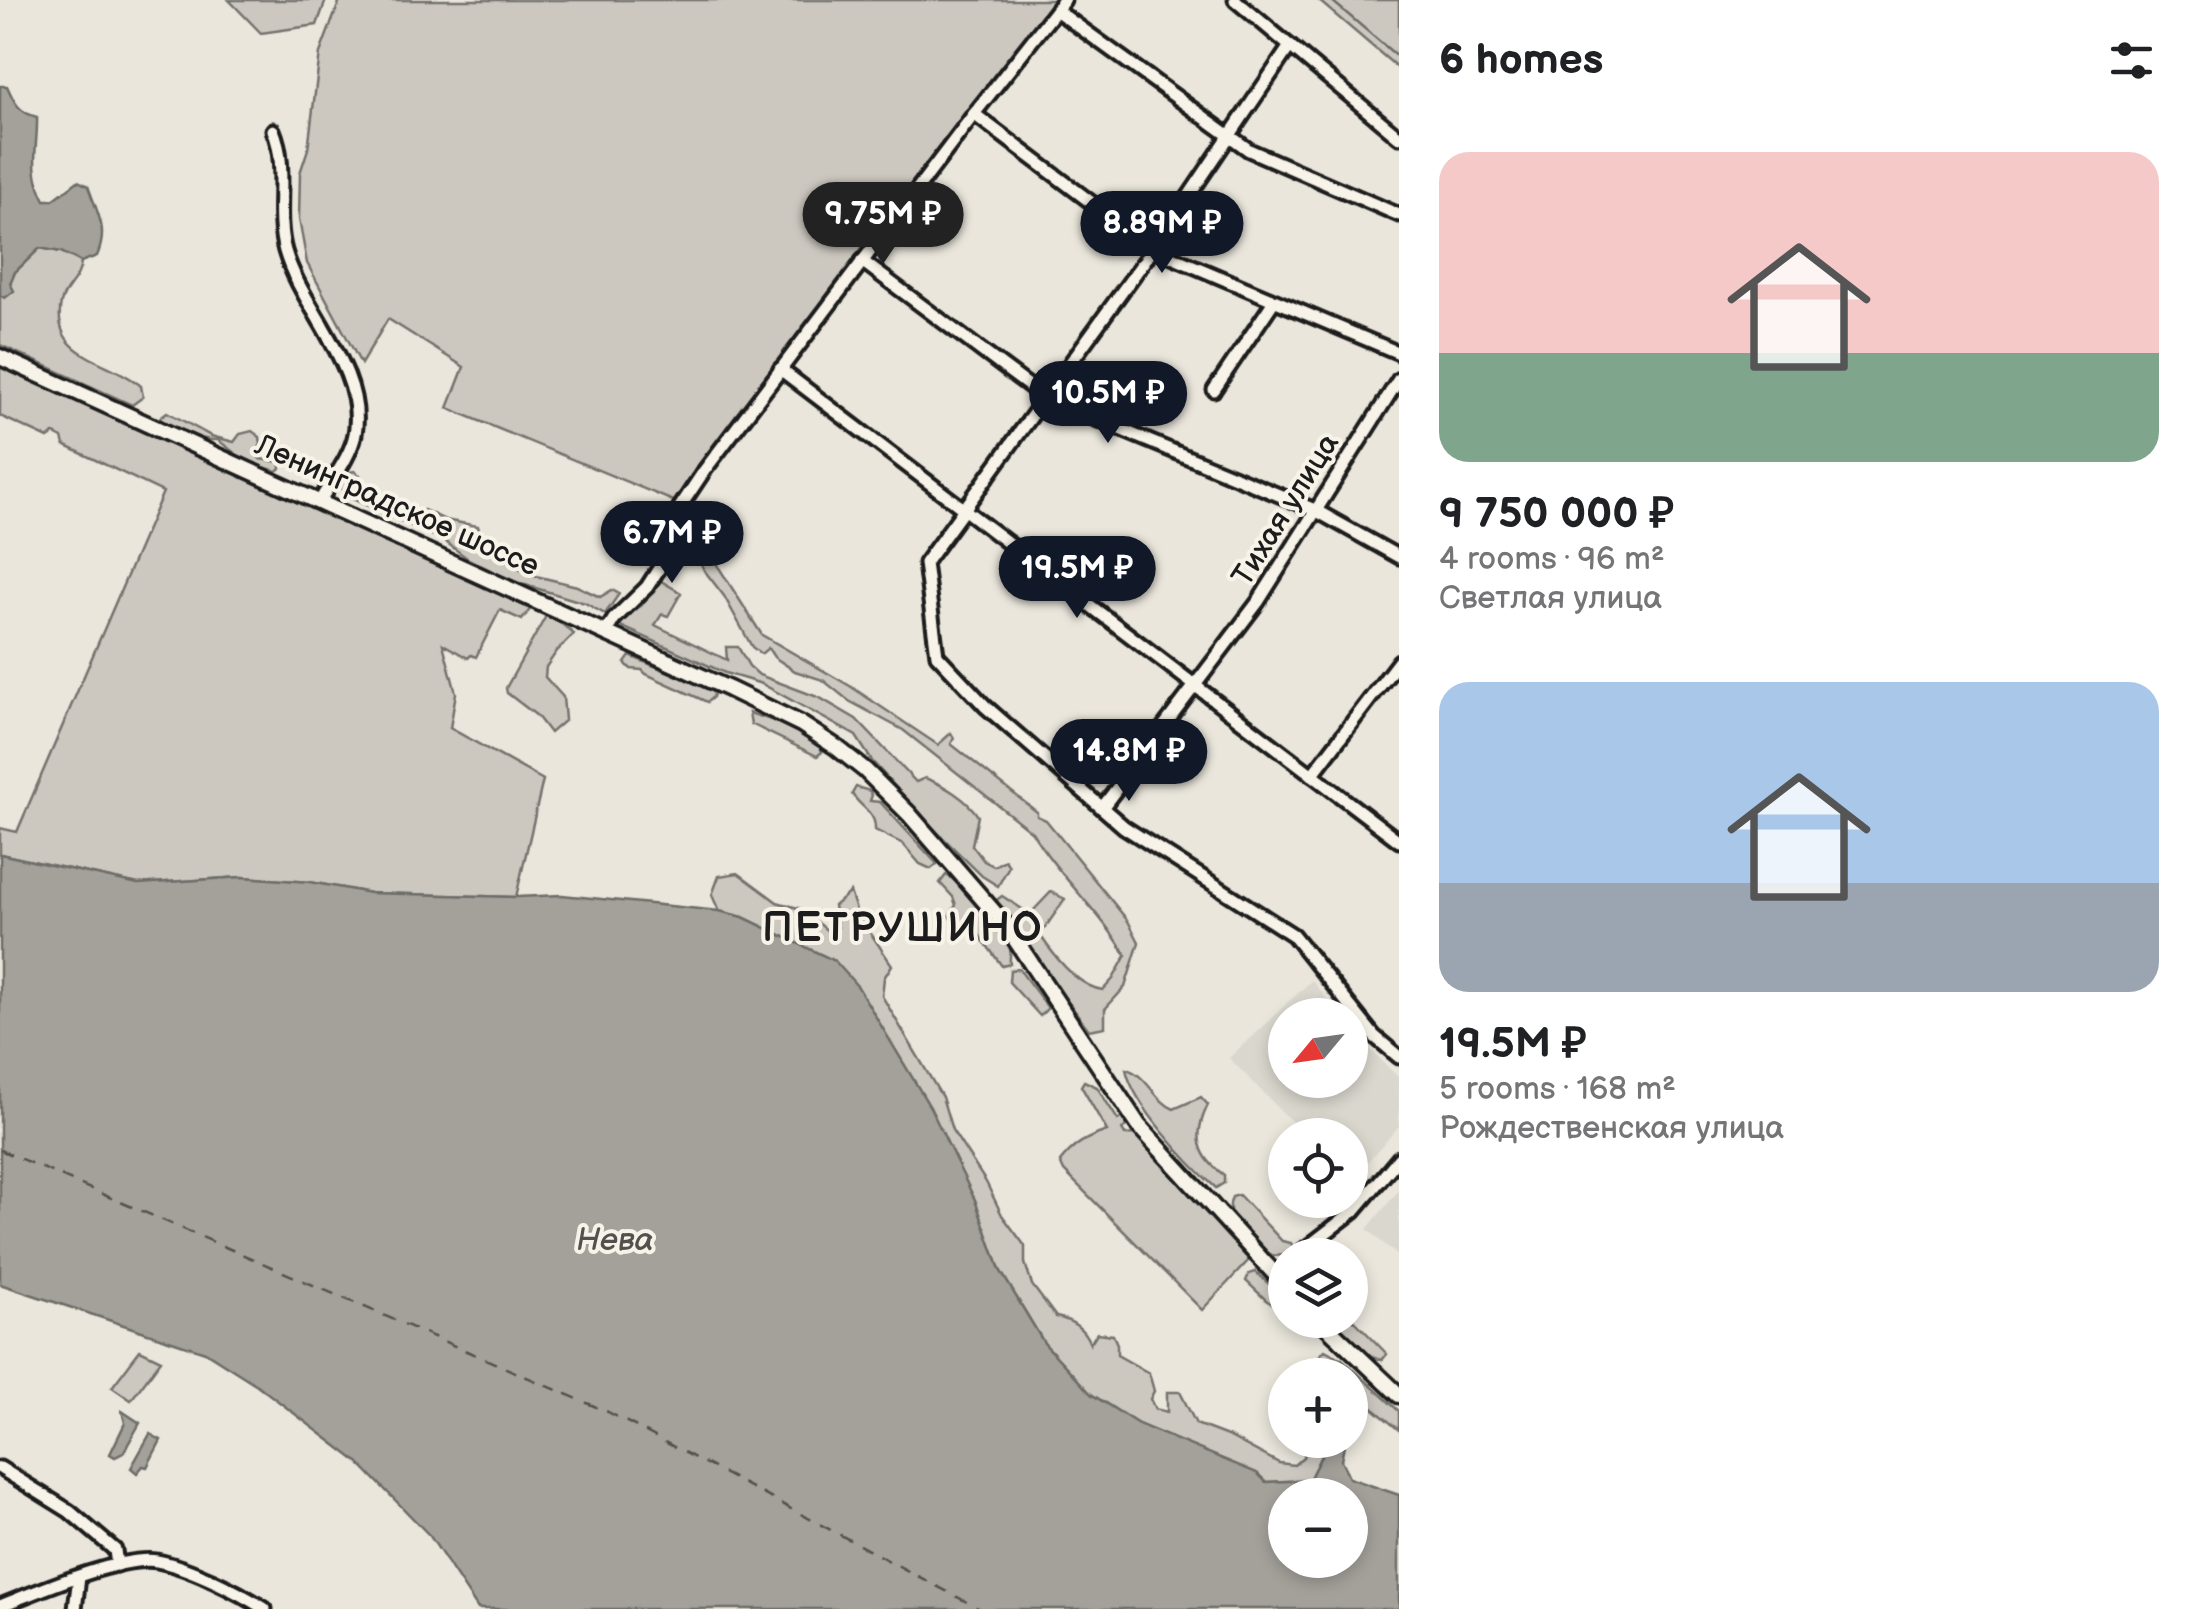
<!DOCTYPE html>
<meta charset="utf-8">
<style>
:root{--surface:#fff;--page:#f6f6f6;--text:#202124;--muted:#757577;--accent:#111827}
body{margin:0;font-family:"Balsamiq Sans",sans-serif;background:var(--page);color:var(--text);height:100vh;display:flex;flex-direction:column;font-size:38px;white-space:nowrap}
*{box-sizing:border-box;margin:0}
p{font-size:32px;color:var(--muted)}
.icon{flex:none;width:55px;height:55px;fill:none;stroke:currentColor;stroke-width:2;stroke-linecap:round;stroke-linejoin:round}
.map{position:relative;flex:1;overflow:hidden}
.side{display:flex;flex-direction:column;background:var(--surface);width:800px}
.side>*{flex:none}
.needle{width:65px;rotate:241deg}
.buttons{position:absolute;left:1268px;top:998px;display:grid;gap:20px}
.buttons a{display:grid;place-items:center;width:100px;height:100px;border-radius:50%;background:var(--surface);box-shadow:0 5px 15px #0003;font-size:50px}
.price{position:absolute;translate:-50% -85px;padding:0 22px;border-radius:35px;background:var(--accent);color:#fff;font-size:32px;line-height:65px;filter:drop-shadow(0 2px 5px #0008)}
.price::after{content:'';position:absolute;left:50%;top:60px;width:30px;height:22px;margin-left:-15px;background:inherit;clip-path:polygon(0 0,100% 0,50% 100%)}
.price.selected{background:#222;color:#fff}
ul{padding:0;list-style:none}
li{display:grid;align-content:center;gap:20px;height:530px;padding:0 40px}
li span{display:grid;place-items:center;height:310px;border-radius:30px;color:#555}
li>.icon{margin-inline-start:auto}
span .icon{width:180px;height:180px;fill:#fffc;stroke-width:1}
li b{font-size:42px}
h2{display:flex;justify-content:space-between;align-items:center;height:120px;padding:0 40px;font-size:42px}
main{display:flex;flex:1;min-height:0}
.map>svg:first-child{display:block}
.built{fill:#dad7ce}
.green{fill:#ccc8c0;stroke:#74726e;stroke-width:2.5}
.water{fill:#a3a19a;stroke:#6d6c68;stroke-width:2.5;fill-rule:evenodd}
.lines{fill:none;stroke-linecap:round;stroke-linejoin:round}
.stream{stroke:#6d6c68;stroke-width:2.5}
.ferry{stroke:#52514e;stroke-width:2.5;stroke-dasharray:12 10;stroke-linecap:butt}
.minor-casing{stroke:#1c1c1c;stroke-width:19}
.major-casing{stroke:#1c1c1c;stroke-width:21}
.minor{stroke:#f7f3e8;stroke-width:11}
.major{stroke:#f7f3e8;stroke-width:14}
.labels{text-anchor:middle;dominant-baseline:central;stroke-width:8;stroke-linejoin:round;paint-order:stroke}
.street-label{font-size:30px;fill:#1c1c1c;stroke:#f7f3e8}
.water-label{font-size:32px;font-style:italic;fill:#52514e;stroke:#f7f3e8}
.district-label{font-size:40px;font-weight:bold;letter-spacing:2.5px;fill:#1c1c1c;stroke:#f7f3e8}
</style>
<main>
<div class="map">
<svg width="1399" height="1609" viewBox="0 0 1399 1609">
<rect width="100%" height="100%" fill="#eae6dc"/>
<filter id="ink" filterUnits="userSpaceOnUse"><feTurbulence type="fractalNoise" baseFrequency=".01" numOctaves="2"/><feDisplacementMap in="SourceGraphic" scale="20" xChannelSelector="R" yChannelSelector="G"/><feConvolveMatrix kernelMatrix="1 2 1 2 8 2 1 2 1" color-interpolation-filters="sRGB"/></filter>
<g filter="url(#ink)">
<g class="built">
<polygon points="1312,980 1339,1015 1285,1015 1285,1080 1350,1080 1350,1029 1399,1078 1399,1126 1363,1167 1350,1156 1350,1135 1305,1135 1229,1058"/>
<polygon points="1399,1190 1399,1257 1367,1229"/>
</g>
<g class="green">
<polygon points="229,0 326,0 317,25 261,33"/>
<polygon points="340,0 1055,0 811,318 678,503 448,408 464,367 388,319 361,364 307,263 299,219 300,173 308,149 320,53"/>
<polygon points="1318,0 1399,0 1399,69"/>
<path d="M40 248 61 252 81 262C80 280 64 288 61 303 50 358 110 359 141 386L143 397 132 405 0 345V295L5 298 15 272Z"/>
<polygon points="0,367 508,594 507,597 531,608 522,620 500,610 476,657 471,655 468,658 443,644 456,693 450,728 543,780 516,897 370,893 310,882 242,877 138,884 0,854 0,828 17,832 163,492 64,445 62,438 54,434 48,438 0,416"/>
<path d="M167 412 211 436 234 442 240 434 252 431 260 437 261 445 256 452 260 459 280 462 281 468 276 471 245 461 218 440C201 441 173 430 159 418Z"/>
<polygon points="354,471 360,475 358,485 377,500 381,498 405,513 424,510 445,520 478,526 483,545 528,574 577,586 600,597 612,590 619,594 605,614 585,603 509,580 467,558 443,540 346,496 340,487 345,473"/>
<path d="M680 524 702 541 762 635 850 686 938 745 951 733 954 738 951 744 1037 812V816L1046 820 1128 921 1139 942 1125 987 1105 1009V1027L1089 1030 994 902 1002 896 1030 914 1051 892 1065 899 1040 935C1054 956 1078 987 1103 990L1113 979 1126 955C1099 910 1059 877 1032 832L903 730 849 701 823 680 795 671 774 657 768 648 761 654 752 647 724 596 704 570 690 540 678 532Z"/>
<path d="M658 579 681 593 668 616 662 614 655 625 727 660 726 647H738L749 666 759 675 820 698 856 719 916 782 925 778C944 785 967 799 978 816L972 845 984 861 994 866 1005 860 1009 866 998 886 982 876 934 829 872 761 856 736 762 684 725 673 618 625 620 620 642 605Z"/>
<polygon points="546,616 552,616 574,634 557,651 546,667 545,677 563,697 565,720 550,733 537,716 507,693 506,688"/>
<polygon points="630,656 703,686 714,693 713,697 707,702 646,674 642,670 631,669 625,663"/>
<path d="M749 713C774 720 798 731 820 746L822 752 817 756 751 724Z"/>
<path d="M856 787 870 791 872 795 870 801 880 802 937 864 931 869 920 864 903 844 875 830C876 812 861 808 852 794Z"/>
<path d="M738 873 777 902 801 909 828 931 838 927 834 906 850 892 857 913 892 965 884 978 882 996 942 1097 952 1130 986 1182 1002 1215 1025 1246V1263L1032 1285 1056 1317C1072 1320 1084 1328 1090 1344L1097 1333 1113 1335 1117 1344V1355L1149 1373 1154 1391 1150 1399 1155 1409 1167 1412V1392H1180L1196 1424 1230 1437 1279 1463 1294 1465 1303 1457 1310 1440H1329L1309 1480 1266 1482 1138 1424 1091 1394 1044 1343 1000 1270 975 1200 834 961 743 917 719 911 712 895 719 876Z"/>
<path d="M946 875C960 882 1006 932 1010 948 1011 954 1009 959 1010 964L1002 966 977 932H960L949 916 956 905 953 897 940 883Z"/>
<polygon points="1019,969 1048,1008 1040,1016 1009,982 1010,970"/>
<path d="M1126 1069C1147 1074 1154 1101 1174 1109L1201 1097 1208 1105C1193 1135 1197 1156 1224 1175V1183L1216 1188C1189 1164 1133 1105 1126 1069Z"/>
<path d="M1084 1081 1097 1087 1118 1120 1122 1117 1127 1125 1122 1130 1125 1135 1134 1134 1249 1260 1202 1310 1064 1171 1060 1162C1074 1144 1086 1138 1107 1131L1081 1086Z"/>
<path d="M1239 1195 1282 1241 1291 1243 1293 1247 1283 1255 1274 1256C1254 1246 1221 1223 1232 1197Z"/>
<polygon points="1256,1272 1285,1299 1284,1305 1279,1307 1267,1301 1246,1281 1249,1274"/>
<path d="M1350 1316 1387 1354 1382 1360C1363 1355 1344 1338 1334 1320H1350Z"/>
<polygon points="140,1350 161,1360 131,1400 112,1387"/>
<path d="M1325 1350 1342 1359 1399 1411V1430L1350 1389V1375C1333 1375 1328 1370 1320 1355Z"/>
</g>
<g class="water">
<path d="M0 86H7C14 102 19 113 37 117 38 148 28 168 45 200H53L78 181 88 186C97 213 109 229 97 256L81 262 61 252 40 248 15 272 10 283 14 291 5 298 0 295Z"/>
<path d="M0 854 138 884 242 877 310 882 370 893 516 897 562 895 719 911 743 917 835 961 858 987 930 1107 975 1200 1000 1270 1044 1343 1091 1394 1138 1424 1257 1473 1266 1482 1309 1480 1329 1440H1345L1341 1460 1349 1478 1399 1495V1609H478L430 1536 358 1462 257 1385 205 1352 0 1284ZM1285 1495H1350V1560H1285Z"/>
<polygon points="122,1411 140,1423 123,1453 115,1457 110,1454 125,1423"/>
<polygon points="150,1434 161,1440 147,1467 143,1466 137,1473 131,1468"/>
</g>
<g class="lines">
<polyline class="stream" points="1331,0 1399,58"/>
<polyline class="ferry" points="0,1150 608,1412 980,1609"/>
<g class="minor-casing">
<g id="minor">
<polyline points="1235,0 1399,137"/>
<polyline points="1056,10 1249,150 1399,215"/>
<polyline points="1290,46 1153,249 925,563 937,655 985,706 1124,827 1293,935 1374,1036 1399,1057"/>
<polyline points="974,114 1153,249 1399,353"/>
<path d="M273 130C289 168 274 211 285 251 301 308 367 370 355 434 351 456 331 481 320 501"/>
<polyline points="862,261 1045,398 1315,510 1399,557"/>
<polyline points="780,369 1399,841"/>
<polyline points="1214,390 1274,301"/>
<polyline points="606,632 614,619 647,587 672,548 678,510 704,471 974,114 1064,0"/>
<polyline points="1312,775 1399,661"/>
<polyline points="1102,808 1258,602 1399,379"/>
<polyline points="1297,1255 1354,1211 1399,1158"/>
<polyline points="0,1468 69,1511 115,1550 117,1565"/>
<path d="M0 1606C36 1592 121 1555 157 1561 189 1567 237 1591 265 1609"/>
<polyline points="75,1609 79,1577"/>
</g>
</g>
<g class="major-casing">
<g id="major">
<polyline points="0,357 729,689 801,724 836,747 865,770 909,814 1007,927 1139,1126 1285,1285"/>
<polyline points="1320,1320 1399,1395"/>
</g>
</g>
<use href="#minor" class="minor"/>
<use href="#major" class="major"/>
</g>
</g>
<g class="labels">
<g class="street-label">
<text transform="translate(397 506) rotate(24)">Ленинградское шоссе</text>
<text transform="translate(1286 510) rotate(-58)">Тихая улица</text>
</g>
<g class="water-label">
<text x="615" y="1240">Нева</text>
</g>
<g class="district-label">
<text x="903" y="929">ПЕТРУШИНО</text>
</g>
</g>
</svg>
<div class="buttons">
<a><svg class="needle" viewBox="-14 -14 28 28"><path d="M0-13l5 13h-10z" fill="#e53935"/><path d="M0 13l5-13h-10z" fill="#757577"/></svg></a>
<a><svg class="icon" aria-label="locate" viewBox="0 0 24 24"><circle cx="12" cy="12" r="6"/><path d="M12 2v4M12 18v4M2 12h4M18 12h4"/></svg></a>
<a><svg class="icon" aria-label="layers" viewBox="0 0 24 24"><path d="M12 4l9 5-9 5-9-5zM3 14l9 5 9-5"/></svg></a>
<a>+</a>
<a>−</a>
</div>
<b class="price selected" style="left:883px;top:267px">9.75M ₽</b>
<b class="price" style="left:1162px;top:276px">8.89M ₽</b>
<b class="price" style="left:1108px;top:446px">10.5M ₽</b>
<b class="price" style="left:672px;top:586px">6.7M ₽</b>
<b class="price" style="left:1077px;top:621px">19.5M ₽</b>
<b class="price" style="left:1129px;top:804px">14.8M ₽</b>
</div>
<section class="side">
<h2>6 homes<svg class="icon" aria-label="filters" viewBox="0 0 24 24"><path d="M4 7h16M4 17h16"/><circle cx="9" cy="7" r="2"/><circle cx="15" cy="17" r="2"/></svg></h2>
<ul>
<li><span style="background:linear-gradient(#f6c9c9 65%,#7fa58c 0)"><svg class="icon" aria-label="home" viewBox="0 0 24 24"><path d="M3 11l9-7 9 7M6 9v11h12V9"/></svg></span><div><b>9 750 000 ₽</b><p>4 rooms · 96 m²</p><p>Светлая улица</p></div></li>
<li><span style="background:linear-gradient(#a9c7e8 65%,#9aa5b1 0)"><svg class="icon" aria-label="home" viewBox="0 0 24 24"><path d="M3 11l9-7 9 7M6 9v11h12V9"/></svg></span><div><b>19.5M ₽</b><p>5 rooms · 168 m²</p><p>Рождественская улица</p></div></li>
</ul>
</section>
</main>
